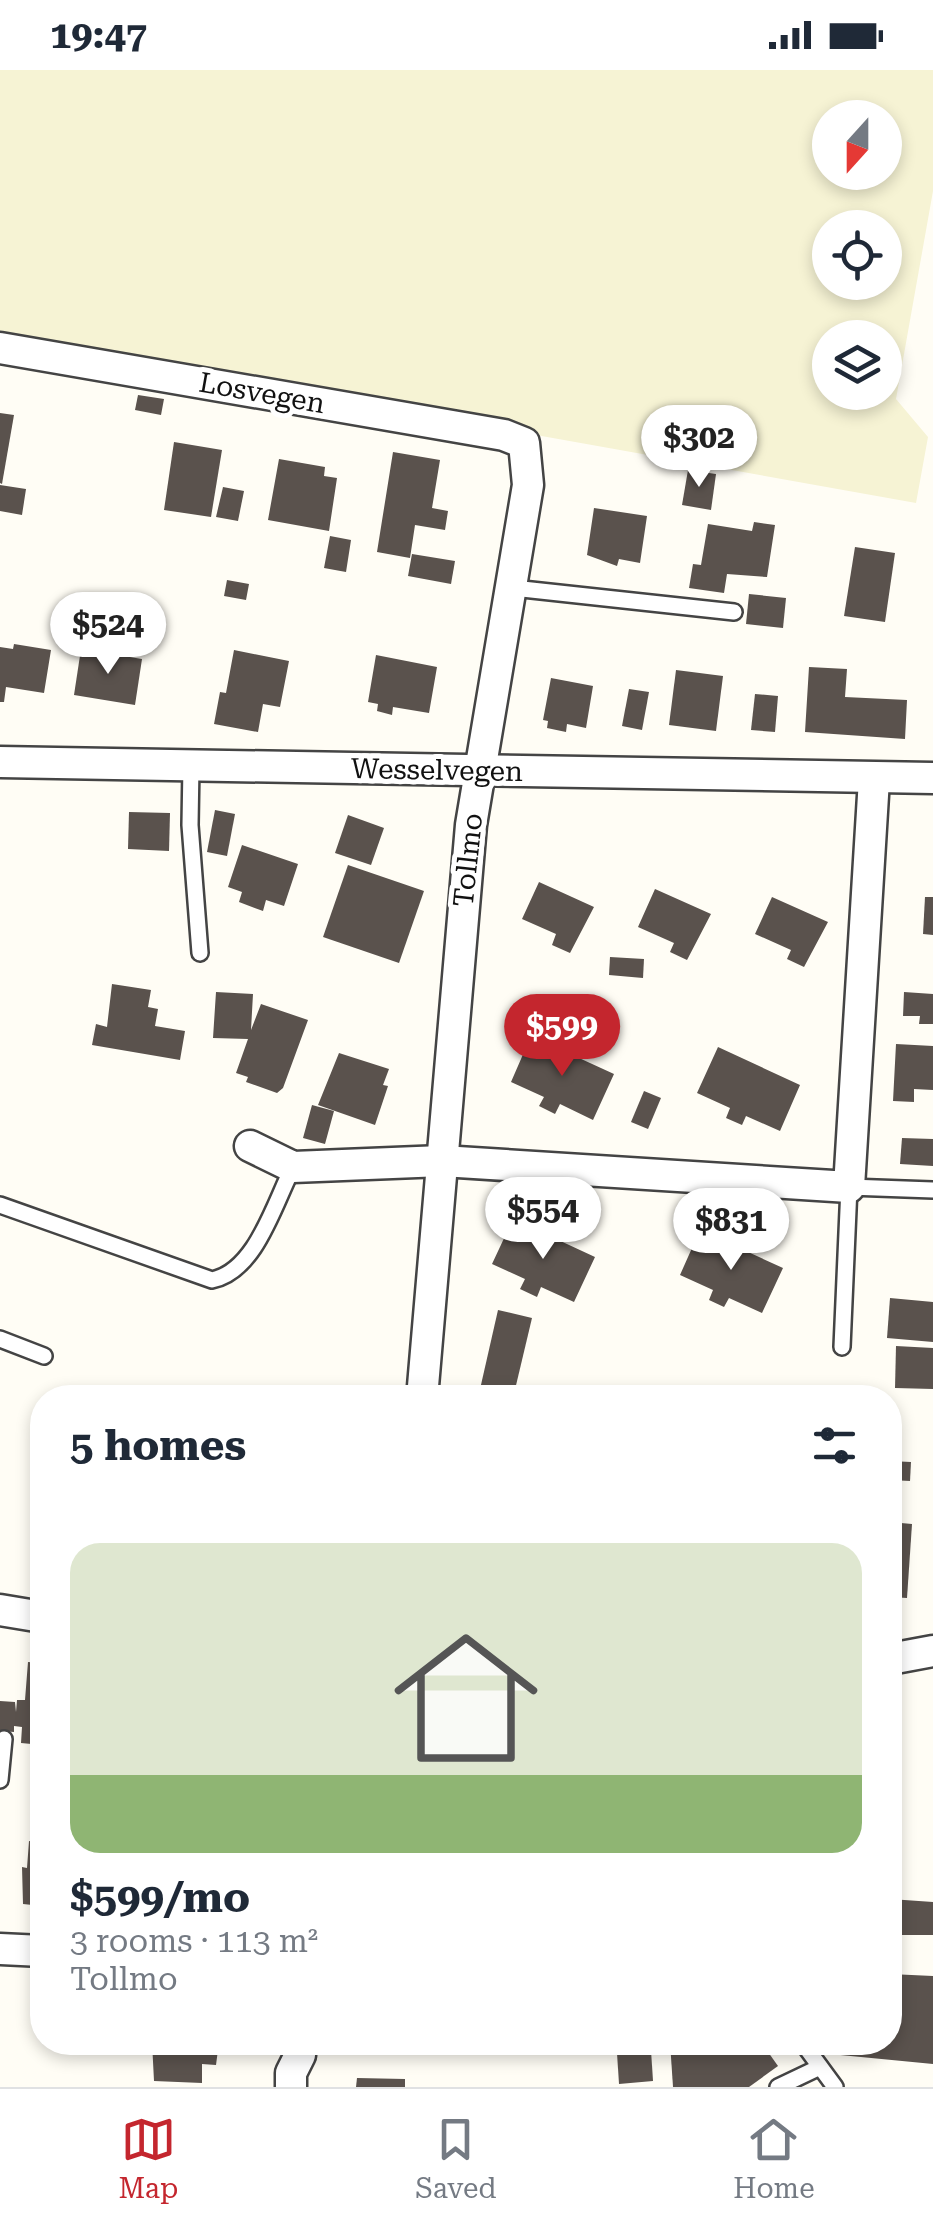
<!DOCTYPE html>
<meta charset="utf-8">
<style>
:root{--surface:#fff;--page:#f2f2f3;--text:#1f2937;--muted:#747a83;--line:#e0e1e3;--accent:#c4262e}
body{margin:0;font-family:"Roboto Serif",serif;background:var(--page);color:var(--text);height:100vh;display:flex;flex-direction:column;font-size:38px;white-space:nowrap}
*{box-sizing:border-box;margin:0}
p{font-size:32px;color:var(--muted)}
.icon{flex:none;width:55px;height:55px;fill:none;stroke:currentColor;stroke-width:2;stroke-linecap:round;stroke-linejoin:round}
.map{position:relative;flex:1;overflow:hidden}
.drawer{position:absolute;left:30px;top:1315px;width:872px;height:670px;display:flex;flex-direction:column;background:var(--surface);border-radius:40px;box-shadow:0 5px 15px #0003}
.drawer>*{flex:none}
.needle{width:65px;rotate:201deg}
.fabs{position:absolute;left:812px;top:30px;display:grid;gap:20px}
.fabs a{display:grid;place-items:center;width:90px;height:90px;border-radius:50%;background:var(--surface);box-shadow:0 5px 15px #0003;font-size:50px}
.price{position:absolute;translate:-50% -85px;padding:0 22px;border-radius:35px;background:#fff;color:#222;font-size:32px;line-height:65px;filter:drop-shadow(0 2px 5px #0008)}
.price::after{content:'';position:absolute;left:50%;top:60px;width:30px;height:22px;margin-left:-15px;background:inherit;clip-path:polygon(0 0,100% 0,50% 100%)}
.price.current{background:var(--accent);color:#fff}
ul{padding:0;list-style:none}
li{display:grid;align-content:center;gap:20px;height:530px;padding:0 40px}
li+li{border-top:2px solid var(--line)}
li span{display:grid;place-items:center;height:310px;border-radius:30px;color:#555}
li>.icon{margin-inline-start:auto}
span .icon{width:180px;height:180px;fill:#fffc;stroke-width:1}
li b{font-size:42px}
h2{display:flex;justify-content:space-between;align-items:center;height:120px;padding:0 40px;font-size:42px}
.status{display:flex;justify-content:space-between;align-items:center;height:70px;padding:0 50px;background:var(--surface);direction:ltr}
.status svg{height:28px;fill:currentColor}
.dock{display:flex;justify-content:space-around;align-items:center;height:140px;border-top:2px solid var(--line);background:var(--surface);font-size:28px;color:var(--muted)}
.dock a{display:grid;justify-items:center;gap:5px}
.dock .current{color:var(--accent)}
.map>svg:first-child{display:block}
.farmland{fill:#f6f3d4;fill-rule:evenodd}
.building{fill:#5a524d}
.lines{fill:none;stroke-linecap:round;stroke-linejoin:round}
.lane-casing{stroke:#444;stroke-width:20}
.street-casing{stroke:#444;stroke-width:35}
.lane{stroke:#fff;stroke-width:15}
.street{stroke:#fff;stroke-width:30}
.labels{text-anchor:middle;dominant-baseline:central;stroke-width:10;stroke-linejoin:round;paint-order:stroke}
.street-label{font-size:28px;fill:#111;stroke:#fff}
</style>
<div class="status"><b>19:47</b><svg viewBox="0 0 49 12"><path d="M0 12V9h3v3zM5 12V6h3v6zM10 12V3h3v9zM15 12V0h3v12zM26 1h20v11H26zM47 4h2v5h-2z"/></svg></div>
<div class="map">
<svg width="933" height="2017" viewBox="0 0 933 2017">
<rect width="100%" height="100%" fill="#fffdf5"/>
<path class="farmland" d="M0 0H933V121L896 329 928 367 916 433 0 269ZM830 48H885V102H830ZM830 158H885V212H830ZM830 268H885V322H830Z"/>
<g class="building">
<polygon points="138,325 164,329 161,345 135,340"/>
<polygon points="0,343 14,345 2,414 0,413"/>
<polygon points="174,372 222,380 211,447 164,440"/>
<polygon points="393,382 440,390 432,438 448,441 445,460 415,455 410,488 377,482"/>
<polygon points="279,389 325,397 324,406 337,408 329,461 268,450"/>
<polygon points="688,400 716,404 711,440 682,435"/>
<polygon points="0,415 26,419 22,445 0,441"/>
<polygon points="223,417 244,421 238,451 216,447"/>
<polygon points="594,438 647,446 640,493 619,489 617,496 587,485"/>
<polygon points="754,452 775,455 767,507 727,504 724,523 689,518 693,494 701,495 708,454 752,461"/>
<polygon points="330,466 351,470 346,502 324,498"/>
<polygon points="855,477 895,483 885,552 844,546"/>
<polygon points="412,484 455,491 451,514 408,506"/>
<polygon points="227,510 249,514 246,530 224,526"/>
<polygon points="85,523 108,528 103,552 81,548"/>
<polygon points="749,524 786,528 783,558 746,554"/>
<polygon points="14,574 51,580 44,623 6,617 4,632 0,632 0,577 13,579"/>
<polygon points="81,579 142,589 135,635 74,625"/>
<polygon points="234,580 289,591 280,637 263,634 258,662 214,654 220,622 226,623"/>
<polygon points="376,585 437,597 429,643 393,637 392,645 377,641 378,634 368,632"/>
<polygon points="809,597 847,599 845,627 907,630 905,669 805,662"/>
<polygon points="676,600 723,606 716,661 669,655"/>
<polygon points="551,608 593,616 586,658 567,654 566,662 547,658 548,651 543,650"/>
<polygon points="629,619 649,622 642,660 622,656"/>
<polygon points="755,624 778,626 775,662 751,660"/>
<polygon points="215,740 235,744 227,786 207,782"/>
<polygon points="129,742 170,743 169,781 128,779"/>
<polygon points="348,745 384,758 371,795 335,783"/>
<polygon points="242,775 298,794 284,836 266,830 263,841 239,832 242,822 228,817"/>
<polygon points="348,795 424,821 399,893 323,867"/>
<polygon points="539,812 594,837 570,883 552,875 556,864 522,849"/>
<polygon points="655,819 711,844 687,890 670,882 674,873 638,857"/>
<polygon points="772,827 828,852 804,897 787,889 791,880 755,864"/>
<polygon points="925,827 933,827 933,865 923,864"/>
<polygon points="610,887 644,889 643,908 609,905"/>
<polygon points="112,914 151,920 148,937 158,939 155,956 185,961 180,990 92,975 96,954 107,957"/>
<polygon points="216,922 253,924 251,960 261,934 308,950 283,1018 277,1023 246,1012 248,1007 236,1003 248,969 213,968"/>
<polygon points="904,922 933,924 933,954 919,954 920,946 903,946"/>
<polygon points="531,966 614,1004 593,1050 560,1034 555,1044 539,1036 544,1027 511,1012"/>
<polygon points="896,974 933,976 933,1020 914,1019 914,1032 893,1031"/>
<polygon points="718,977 800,1015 780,1061 746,1046 742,1055 726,1048 730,1038 697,1023"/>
<polygon points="339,983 389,999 383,1015 388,1016 375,1055 318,1035"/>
<polygon points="644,1021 661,1028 648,1059 631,1052"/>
<polygon points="312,1035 334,1041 325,1074 303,1068"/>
<polygon points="902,1068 933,1069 933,1096 900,1094"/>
<polygon points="513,1149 595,1187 574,1232 541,1217 537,1227 520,1219 525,1209 492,1194"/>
<polygon points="700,1160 783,1198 762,1243 729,1228 724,1237 709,1230 713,1220 680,1205"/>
<polygon points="890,1228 933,1232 933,1272 887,1268"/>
<polygon points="498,1240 532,1248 513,1328 478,1328"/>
<polygon points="896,1276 933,1278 933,1319 895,1318"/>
<polygon points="890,1391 911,1392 910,1411 890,1410"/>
<polygon points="890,1452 912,1454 907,1528 890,1527"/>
<polygon points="28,1592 42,1593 42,1675 21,1673 22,1657 14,1656 14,1662 0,1661 0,1631 15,1632 16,1642 17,1630 25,1630"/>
<polygon points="34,1731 42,1731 42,1771 30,1770"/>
<polygon points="29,1771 42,1773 42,1836 23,1834 22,1797 27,1798"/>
<polygon points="890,1829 933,1832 933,1865 890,1865"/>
<polygon points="890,1904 933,1906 933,1994 830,1984 831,1972 890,1972"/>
<polygon points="152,1972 219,1972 216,1995 202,1994 202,2013 154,2011"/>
<polygon points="670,1972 761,1972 778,1996 749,2017 673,2017"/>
<polygon points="651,1980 653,2011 619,2014 617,1983"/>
<polygon points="357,2008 405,2009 405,2017 356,2017"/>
</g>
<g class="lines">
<g class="lane-casing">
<g id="lane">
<polyline points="513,518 734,542"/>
<polyline points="191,695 190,755 200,883"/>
<path d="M0 1135 212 1210C256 1201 274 1134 293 1097"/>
<polyline points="0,1269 44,1286"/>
<polyline points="842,1277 849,1117 933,1120"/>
<polyline points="0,1710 4,1669"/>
<polyline points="802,1972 835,2017"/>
<polyline points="778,2017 820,1997"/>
</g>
</g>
<g class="street-casing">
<g id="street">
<polyline points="0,278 504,365 524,373 528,415 471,755 422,1328"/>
<polyline points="0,692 933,708"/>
<polyline points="250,1076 293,1097 442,1091 849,1117 874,709"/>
<polyline points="0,1540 42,1547"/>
<polyline points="890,1589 933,1581"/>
<polyline points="0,1879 42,1881"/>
<polyline points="291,2017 291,2003 300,1985"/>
</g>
</g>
<use href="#lane" class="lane"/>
<use href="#street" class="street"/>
</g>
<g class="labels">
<g class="street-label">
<text transform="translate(262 323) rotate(10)">Losvegen</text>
<text transform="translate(437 700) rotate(1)">Wesselvegen</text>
<text transform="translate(468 790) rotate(-84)">Tollmo</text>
</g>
</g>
</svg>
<div class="fabs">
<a><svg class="needle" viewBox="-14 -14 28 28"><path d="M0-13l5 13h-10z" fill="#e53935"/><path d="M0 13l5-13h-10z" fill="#747a83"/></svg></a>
<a><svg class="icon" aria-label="locate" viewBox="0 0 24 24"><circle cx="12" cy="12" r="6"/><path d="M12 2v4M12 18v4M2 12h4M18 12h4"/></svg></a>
<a><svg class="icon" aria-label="layers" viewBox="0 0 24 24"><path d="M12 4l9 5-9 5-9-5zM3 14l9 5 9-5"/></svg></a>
</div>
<b class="price" style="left:699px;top:420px">$302</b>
<b class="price" style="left:108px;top:607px">$524</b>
<b class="price current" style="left:562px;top:1009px">$599</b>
<b class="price" style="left:543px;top:1192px">$554</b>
<b class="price" style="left:731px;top:1203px">$831</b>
<section class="drawer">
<h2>5 homes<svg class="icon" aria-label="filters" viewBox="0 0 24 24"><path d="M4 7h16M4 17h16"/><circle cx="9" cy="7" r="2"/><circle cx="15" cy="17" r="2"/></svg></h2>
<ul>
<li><span style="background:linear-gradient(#dfe7d0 75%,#8fb573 0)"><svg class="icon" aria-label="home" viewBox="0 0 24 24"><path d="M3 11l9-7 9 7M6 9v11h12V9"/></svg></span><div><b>$599/mo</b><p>3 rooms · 113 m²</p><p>Tollmo</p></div></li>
</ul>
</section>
</div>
<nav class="dock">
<a class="current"><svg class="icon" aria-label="map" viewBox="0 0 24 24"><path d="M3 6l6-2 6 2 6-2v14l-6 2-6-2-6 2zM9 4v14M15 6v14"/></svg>Map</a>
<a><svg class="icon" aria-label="saved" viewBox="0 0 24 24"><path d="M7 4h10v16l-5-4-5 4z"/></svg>Saved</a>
<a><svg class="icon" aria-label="home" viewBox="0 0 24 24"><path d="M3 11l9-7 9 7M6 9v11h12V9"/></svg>Home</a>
</nav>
